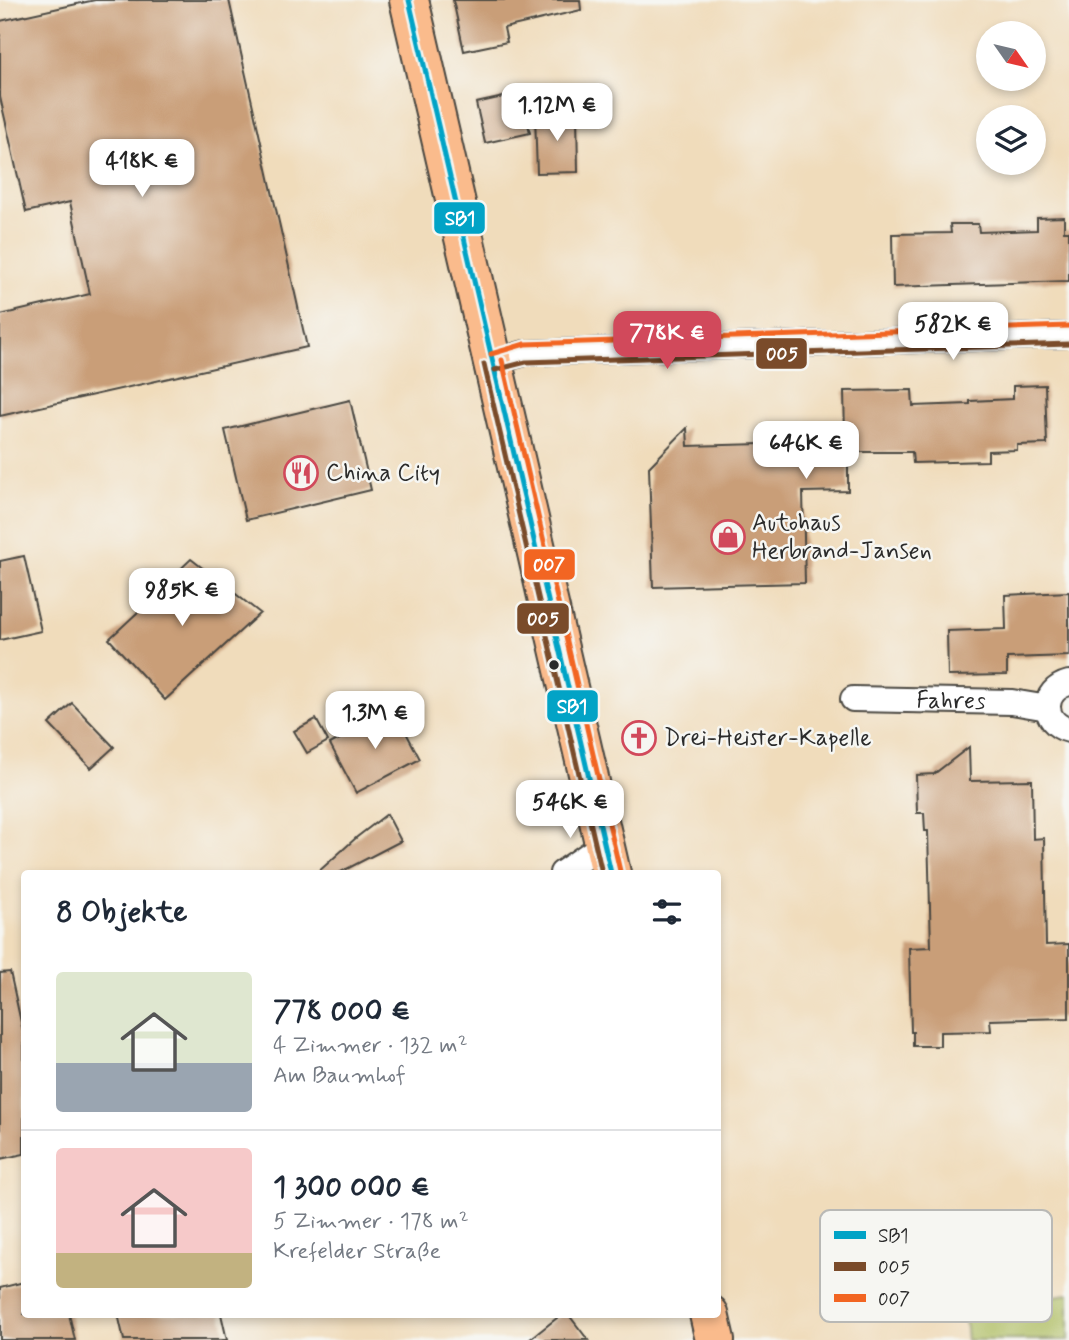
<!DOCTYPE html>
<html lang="de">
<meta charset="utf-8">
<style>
:root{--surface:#fff;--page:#f6f6f7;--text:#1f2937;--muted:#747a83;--line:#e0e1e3;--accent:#d1495b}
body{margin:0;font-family:Mynerve,sans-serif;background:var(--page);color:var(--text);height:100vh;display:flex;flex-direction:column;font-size:26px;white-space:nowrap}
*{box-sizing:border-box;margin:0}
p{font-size:23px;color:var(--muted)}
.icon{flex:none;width:38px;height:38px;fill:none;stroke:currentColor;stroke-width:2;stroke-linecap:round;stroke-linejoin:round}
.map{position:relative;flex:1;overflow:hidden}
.panel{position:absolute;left:21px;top:870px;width:700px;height:448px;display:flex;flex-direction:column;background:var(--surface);border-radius:7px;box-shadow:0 4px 10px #0003}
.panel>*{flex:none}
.needle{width:46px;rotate:124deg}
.controls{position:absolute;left:976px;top:21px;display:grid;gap:14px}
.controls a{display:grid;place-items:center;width:70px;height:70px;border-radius:50%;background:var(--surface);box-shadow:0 4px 10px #0003;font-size:35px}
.price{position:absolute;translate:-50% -60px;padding:0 16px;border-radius:14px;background:#fff;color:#222;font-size:23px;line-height:46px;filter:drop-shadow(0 2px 4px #0008)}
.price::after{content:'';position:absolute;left:50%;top:42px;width:21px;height:16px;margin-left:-10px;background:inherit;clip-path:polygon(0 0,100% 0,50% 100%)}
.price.selected{background:var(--accent);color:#fff}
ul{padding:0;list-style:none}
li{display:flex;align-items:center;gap:21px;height:175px;padding:0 35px}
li+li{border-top:2px solid var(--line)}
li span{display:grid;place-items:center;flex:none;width:196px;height:140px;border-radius:7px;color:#555}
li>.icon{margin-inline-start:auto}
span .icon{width:84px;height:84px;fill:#fffc;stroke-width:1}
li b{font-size:30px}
h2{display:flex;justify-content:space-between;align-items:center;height:84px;padding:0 35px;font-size:30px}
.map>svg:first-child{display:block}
.green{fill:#acbb5d;stroke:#6c7344;stroke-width:2}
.building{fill:#c99e78}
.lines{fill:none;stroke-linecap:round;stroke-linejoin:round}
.minor-casing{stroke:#494641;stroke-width:28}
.primary-casing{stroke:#494641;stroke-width:42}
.minor{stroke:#fff;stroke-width:24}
.primary{stroke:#fabb8c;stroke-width:38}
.bus-1-casing{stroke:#f6f6f2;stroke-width:10}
.bus-2-casing{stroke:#f6f6f2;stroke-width:10}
.bus-3-casing{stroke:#f6f6f2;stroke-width:10}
.bus-1{stroke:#02a3c6;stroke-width:5}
.bus-2{stroke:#7a4b2a;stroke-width:5}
.bus-3{stroke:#f26522;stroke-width:5}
.bus-dot{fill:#2b2b2b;stroke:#f6f6f2;stroke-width:2.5}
.labels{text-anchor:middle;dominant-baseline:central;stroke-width:5;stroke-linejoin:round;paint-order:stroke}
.poi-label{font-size:24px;fill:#2b2b2b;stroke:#f6f6f2;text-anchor:start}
.street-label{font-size:24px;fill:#2b2b2b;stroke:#f6f6f2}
.key{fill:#f6f6f2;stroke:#b9b9b6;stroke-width:2}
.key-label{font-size:19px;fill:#2b2b2b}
.line-badge{stroke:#f6f6f2;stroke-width:2.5}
.badge-label{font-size:19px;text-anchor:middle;font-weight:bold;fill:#fff}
</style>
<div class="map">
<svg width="1069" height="1340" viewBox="0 0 1069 1340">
<rect width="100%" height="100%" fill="#f6f6f2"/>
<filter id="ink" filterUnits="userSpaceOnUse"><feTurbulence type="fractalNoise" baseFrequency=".0143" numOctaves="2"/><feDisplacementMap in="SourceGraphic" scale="14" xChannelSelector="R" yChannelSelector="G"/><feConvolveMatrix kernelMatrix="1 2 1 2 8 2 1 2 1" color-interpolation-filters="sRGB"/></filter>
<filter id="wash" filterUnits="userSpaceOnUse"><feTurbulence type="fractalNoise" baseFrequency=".00686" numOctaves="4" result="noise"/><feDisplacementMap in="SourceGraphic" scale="28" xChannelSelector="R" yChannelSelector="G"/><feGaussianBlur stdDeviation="1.57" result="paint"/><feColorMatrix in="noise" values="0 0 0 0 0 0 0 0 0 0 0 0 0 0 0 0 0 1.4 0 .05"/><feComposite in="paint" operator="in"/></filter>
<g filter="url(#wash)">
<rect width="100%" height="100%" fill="#f0dcbb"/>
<polygon class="green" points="1069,1294 1069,1340 967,1340 964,1309"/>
<g id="blocks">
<g class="building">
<polygon points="95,0 229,0 307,347 0,416 0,315 90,294 70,202 26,212 0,97 0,21"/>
<polygon points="453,0 580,0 581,10 504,28 507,42 464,51"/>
<polygon points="521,93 530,133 485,143 476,103"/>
<polygon points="577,114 578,172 537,173 535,115"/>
<polygon points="1064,217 1064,231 1069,231 1069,281 893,287 892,234 951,233 950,224 978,224 979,232 1037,230 1037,218"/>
<polygon points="1045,385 1047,444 1017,445 1017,450 988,451 988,461 913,463 912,452 848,452 848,491 803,492 805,583 653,587 649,467 687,428 688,446 799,443 799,435 845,434 844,391 912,390 913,406 970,404 970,401 1013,399 1013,386"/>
<polygon points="350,400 371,490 246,520 225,430"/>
<polygon points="24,556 41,631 0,640 0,561"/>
<polygon points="191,559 260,613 165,700 109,639 152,599 150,598"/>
<polygon points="1069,592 1069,656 1007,658 1007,675 948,676 947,631 1006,629 1005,595"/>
<polygon points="72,703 114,747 91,768 49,724"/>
<polygon points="394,710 420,759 356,793 330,744"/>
<polygon points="316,719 328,741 307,753 294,731"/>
<polygon points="969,747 970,781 1032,780 1033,839 1044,838 1046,945 1069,944 1069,1018 990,1020 991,1031 940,1032 940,1046 913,1046 913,1032 911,1032 909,948 931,947 928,831 925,831 924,813 917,813 916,775 934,774"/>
<polygon points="387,814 401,841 339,873 317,873 357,837"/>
<polygon points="10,972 24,1036 24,1154 0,1159 0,973"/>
<polygon points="24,1282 24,1314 69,1314 75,1340 0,1340 0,1288"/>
<polygon points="118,1314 221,1314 227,1340 124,1340"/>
<polygon points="562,1314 568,1314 588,1340 529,1340"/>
</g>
</g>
</g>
<g filter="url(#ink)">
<use href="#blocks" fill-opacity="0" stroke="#494641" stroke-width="2"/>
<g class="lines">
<g class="minor-casing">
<g id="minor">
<polyline points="493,362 525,353 1069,335"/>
<path d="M1069 683C1041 690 1041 723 1069 730"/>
<path id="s1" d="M853 699 1012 702 1048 708"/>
<polyline points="562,873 604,844"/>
</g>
</g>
<g class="primary-casing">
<g id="primary">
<polyline points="409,0 611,873"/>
<polyline points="709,1314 715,1340"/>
</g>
</g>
<use href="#minor" class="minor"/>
<use href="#primary" class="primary"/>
<g class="bus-1-casing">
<polyline id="bus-1" points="409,0 611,873"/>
</g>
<g class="bus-2-casing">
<g id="bus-2">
<polyline points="484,364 602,873"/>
<polyline points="495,370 526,362 1069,344"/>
</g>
</g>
<g class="bus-3-casing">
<g id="bus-3">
<polyline points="491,354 525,344 1069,326"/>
<polyline points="502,360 620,871"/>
</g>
</g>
<use href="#bus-1" class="bus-1"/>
<use href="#bus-2" class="bus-2"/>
<use href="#bus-3" class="bus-3"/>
</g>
</g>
<defs>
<g id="restaurant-ring" transform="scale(1.75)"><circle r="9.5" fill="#f6f6f2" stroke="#d1495b" stroke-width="1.5"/><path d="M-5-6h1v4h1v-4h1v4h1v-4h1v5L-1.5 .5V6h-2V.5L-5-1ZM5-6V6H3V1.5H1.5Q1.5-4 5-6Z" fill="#d1495b"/></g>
<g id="shop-ring" transform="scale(1.75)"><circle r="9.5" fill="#f6f6f2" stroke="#d1495b" stroke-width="1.5"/><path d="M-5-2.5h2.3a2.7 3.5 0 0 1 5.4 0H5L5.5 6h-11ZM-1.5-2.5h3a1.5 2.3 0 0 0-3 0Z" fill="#d1495b"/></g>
<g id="church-ring" transform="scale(1.75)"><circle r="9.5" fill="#f6f6f2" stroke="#d1495b" stroke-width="1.5"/><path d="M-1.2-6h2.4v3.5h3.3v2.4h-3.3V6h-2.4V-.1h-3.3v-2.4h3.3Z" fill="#d1495b"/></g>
</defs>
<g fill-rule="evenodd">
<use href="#restaurant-ring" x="301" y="473"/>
<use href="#shop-ring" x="728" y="537"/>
<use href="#church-ring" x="639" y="738"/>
</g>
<circle class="bus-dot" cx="554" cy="665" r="6"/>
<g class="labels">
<g class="poi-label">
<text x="326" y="473">China City</text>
<text x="752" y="523">Autohaus<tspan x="752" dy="28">Herbrand-Jansen</tspan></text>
<text x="664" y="738">Drei-Heister-Kapelle</text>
</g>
<g class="street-label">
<text stroke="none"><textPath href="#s1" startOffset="98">Fahres</textPath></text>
</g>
</g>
<rect x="820" y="1210" width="232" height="112" rx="10" class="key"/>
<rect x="834" y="1231" width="32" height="8" fill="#02a3c6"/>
<rect x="834" y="1262" width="32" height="9" fill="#7a4b2a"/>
<rect x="834" y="1294" width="32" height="8" fill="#f26522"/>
<g class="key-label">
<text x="878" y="1242">SB1</text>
<text x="878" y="1273">005</text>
<text x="878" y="1305">007</text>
</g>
<g class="line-badge">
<rect x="433" y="201" width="53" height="34" rx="7" fill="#02a3c6"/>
<rect x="755" y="337" width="53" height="33" rx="7" fill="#7a4b2a"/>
<rect x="523" y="548" width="53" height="33" rx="7" fill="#f26522"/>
<rect x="516" y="602" width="54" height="33" rx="7" fill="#7a4b2a"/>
<rect x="546" y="689" width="53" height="34" rx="7" fill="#02a3c6"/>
</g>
<g class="badge-label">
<text x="460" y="225">SB1</text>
<text x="782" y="360">005</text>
<text x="549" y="571">007</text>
<text x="543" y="625">005</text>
<text x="572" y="713">SB1</text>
</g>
</svg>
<div class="controls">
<a><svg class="needle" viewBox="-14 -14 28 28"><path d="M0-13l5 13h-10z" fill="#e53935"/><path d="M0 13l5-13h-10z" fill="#747a83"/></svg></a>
<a><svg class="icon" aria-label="layers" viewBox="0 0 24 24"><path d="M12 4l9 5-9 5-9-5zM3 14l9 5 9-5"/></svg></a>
</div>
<b class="price" style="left:557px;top:143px">1.12M €</b>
<b class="price" style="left:142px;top:199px">418K €</b>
<b class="price" style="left:953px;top:362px">582K €</b>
<b class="price selected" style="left:667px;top:371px">778K €</b>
<b class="price" style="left:806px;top:481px">646K €</b>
<b class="price" style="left:182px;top:628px">985K €</b>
<b class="price" style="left:375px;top:751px">1.3M €</b>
<b class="price" style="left:570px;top:840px">546K €</b>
<section class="panel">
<h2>8 Objekte<svg class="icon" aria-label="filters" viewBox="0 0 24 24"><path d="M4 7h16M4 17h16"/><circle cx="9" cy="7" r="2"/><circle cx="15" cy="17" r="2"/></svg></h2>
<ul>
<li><span style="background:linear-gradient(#dfe7d0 65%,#9aa5b1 0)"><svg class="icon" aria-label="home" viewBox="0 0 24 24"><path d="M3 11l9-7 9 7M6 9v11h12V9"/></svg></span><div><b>778 000 €</b><p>4 Zimmer · 132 m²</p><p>Am Baumhof</p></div></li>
<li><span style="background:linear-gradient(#f6c9c9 75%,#c2b280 0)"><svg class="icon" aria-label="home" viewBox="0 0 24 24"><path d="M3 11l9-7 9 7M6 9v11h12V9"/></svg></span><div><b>1 300 000 €</b><p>5 Zimmer · 178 m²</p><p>Krefelder Straße</p></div></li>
</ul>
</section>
</div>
